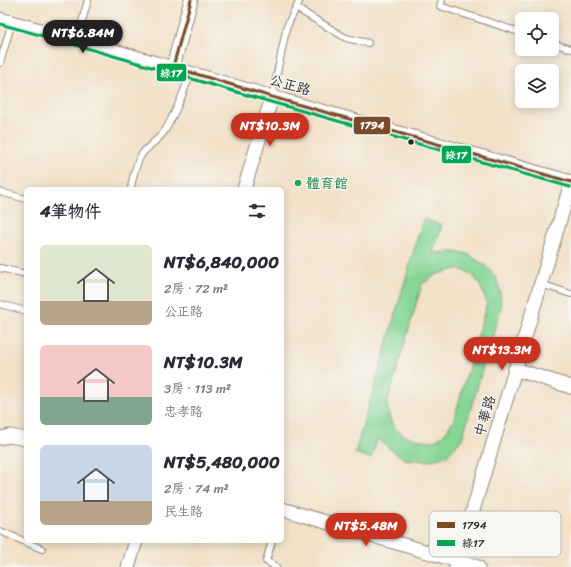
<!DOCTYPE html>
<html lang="zh-TW">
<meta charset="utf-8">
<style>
:root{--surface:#fff;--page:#f2f2f3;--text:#2b2b33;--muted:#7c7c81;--accent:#c8321e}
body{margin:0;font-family:Sriracha,"LXGW WenKai TC",sans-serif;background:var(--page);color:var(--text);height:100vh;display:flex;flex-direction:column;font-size:15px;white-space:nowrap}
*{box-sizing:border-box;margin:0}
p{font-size:13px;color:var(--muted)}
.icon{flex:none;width:22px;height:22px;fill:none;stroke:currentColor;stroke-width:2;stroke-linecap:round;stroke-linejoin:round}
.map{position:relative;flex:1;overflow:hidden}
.side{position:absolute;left:24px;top:187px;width:260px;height:356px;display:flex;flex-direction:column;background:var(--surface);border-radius:6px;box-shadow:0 2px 10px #0003}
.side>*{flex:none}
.buttons{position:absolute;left:515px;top:12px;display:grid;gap:8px}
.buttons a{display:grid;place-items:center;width:44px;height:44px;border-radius:6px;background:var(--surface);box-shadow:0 2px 10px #0003;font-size:20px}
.price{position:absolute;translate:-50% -34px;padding:0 9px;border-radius:14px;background:var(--accent);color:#fff;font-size:13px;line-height:26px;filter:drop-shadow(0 1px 2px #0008)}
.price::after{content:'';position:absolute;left:50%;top:24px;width:12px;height:9px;margin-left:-6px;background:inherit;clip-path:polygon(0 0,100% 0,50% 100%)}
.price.active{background:#222;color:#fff}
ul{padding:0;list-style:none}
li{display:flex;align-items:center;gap:12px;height:100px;padding:0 16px}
li span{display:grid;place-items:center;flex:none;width:112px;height:80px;border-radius:6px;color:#555}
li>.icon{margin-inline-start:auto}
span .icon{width:48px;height:48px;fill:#fffc;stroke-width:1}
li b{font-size:17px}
h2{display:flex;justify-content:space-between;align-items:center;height:48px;padding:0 16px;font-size:17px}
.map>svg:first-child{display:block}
.green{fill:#85d595;stroke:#588060;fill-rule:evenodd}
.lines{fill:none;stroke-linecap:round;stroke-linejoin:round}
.lane-casing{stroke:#8e867a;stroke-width:8}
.street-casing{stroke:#8e867a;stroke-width:15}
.lane{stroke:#fff;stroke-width:6}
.street{stroke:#fff;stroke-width:13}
.bus-1-casing{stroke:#f6f6f2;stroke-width:6}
.bus-2-casing{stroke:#f6f6f2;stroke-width:6}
.bus-1{stroke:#7a4b2a;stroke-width:3}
.bus-2{stroke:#00a651;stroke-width:3}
.bus-dot{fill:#2b2b2b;stroke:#f6f6f2;stroke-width:1.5}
.leisure-dot{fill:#2e9e5b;stroke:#f6f6f2;stroke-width:1.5}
.labels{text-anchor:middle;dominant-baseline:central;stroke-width:3;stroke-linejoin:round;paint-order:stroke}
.street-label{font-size:14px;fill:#2b2b2b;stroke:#f6f6f2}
.leisure-label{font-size:14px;fill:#27864d;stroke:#f6f6f2;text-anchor:start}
.key{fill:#f6f6f2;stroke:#b9b9b6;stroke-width:1}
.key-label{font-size:11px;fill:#2b2b2b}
.line-badge{stroke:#f6f6f2;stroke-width:1.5}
.badge-label{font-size:11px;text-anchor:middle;font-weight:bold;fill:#fff}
</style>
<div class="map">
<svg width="571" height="567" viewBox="0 0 571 567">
<rect width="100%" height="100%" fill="#f6f6f2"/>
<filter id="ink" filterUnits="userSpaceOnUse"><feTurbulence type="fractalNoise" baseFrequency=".025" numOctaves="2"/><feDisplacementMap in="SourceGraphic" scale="8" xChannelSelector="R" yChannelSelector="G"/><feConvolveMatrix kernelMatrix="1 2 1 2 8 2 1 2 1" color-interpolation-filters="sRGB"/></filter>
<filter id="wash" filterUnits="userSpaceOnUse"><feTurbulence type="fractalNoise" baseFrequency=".012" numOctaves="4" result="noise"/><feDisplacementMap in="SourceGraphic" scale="16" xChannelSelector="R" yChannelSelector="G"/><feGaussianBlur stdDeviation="0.9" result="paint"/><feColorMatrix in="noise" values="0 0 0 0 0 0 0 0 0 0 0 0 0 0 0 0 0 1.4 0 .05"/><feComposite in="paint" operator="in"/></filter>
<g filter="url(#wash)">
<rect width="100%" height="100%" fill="#f2e1c8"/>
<path class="green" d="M423 219 442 225 433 253C444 253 457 250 467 254 470 255 473 257 475 259 496 270 501 284 501 307L462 439 447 456 427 461 405 459 390 449 378 438 371 458 355 453ZM457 269C461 270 466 271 470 273 479 280 483 292 487 303L454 419 446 432 435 441C418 440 400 439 391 422 389 417 388 409 387 404L422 284 437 274Z"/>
</g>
<g filter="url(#ink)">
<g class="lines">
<g class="lane-casing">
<g id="lane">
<polyline points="442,0 440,6 522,33"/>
<polyline points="296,8 346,38 368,43"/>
<polyline points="77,40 88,0"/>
<polyline points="552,43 571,49"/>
<polyline points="0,63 12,22"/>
<polyline points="272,97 287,26 300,0"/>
<path d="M131 189C132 180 137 160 142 154 148 146 158 140 164 132 176 113 183 93 191 73"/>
<polyline points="0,192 26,199"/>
<polyline points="0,268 26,274"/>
<polyline points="541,284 571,294"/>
<polyline points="0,304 26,311"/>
<polyline points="0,531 42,549"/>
<polyline points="272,541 266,561 276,567"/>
</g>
</g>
<g class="street-casing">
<g id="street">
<polyline points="0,19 77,40 272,97 571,182"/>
<polyline points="173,67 191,0"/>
<polyline points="244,189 272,97"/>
<polyline points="515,369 571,387"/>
<polyline points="0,438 10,436 26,439"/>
<polyline points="282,509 478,567"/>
<polyline points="128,567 136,541"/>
<polyline points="456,567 571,183"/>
</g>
</g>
<use href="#lane" class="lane"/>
<use href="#street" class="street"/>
<g class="bus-1-casing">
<g id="bus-1">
<polyline points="173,67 272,97 571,182"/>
<polyline points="173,67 191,0"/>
</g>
</g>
<g class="bus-2-casing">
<polyline id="bus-2" points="0,24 76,45 271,102 570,187"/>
</g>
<use href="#bus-1" class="bus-1"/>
<use href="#bus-2" class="bus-2"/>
</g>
</g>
<circle class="bus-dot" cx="411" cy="142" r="3.5"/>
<circle class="leisure-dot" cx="298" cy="183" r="4"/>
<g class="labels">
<g class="street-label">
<text transform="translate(290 85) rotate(16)">公正路</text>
<text transform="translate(485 416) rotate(-73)">中華路</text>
</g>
<g class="leisure-label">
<text x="306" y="183">體育館</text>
</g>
</g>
<rect x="429" y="511" width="132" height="46" rx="6" class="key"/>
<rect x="437" y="522" width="18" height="6" fill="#7a4b2a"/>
<rect x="437" y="540" width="18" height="6" fill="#00a651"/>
<g class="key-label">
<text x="462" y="529">1794</text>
<text x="462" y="547">綠17</text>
</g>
<g class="line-badge">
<rect x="156" y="63" width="31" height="19" rx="4" fill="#00a651"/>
<rect x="353" y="116" width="38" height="19" rx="4" fill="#7a4b2a"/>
<rect x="441" y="145" width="31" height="19" rx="4" fill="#00a651"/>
</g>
<g class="badge-label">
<text x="171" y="77">綠17</text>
<text x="372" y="129">1794</text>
<text x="456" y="159">綠17</text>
</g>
</svg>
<div class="buttons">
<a><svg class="icon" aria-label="locate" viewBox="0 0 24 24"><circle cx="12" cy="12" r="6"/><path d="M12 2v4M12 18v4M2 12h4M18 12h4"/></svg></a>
<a><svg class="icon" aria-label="layers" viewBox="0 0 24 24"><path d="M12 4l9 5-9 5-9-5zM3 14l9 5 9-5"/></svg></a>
</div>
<b class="price active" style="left:83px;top:54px">NT$6.84M</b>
<b class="price" style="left:270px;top:147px">NT$10.3M</b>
<b class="price" style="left:502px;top:371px">NT$13.3M</b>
<b class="price" style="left:366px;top:547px">NT$5.48M</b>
<section class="side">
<h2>4筆物件<svg class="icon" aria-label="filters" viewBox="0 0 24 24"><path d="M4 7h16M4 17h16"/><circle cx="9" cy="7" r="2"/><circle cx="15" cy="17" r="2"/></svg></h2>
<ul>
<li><span style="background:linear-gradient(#dfe7d0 70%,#b9a48a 0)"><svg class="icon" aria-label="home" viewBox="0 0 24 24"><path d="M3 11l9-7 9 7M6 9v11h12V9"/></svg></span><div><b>NT$6,840,000</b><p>2房 · 72 m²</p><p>公正路</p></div></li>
<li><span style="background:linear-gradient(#f6c9c9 65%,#7fa58c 0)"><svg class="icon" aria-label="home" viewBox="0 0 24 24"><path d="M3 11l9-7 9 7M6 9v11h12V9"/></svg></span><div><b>NT$10.3M</b><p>3房 · 113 m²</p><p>忠孝路</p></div></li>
<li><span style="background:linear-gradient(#c9d6e8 70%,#b9a48a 0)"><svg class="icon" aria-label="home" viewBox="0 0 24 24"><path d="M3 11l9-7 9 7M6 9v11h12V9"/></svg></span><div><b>NT$5,480,000</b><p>2房 · 74 m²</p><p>民生路</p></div></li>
</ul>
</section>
</div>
